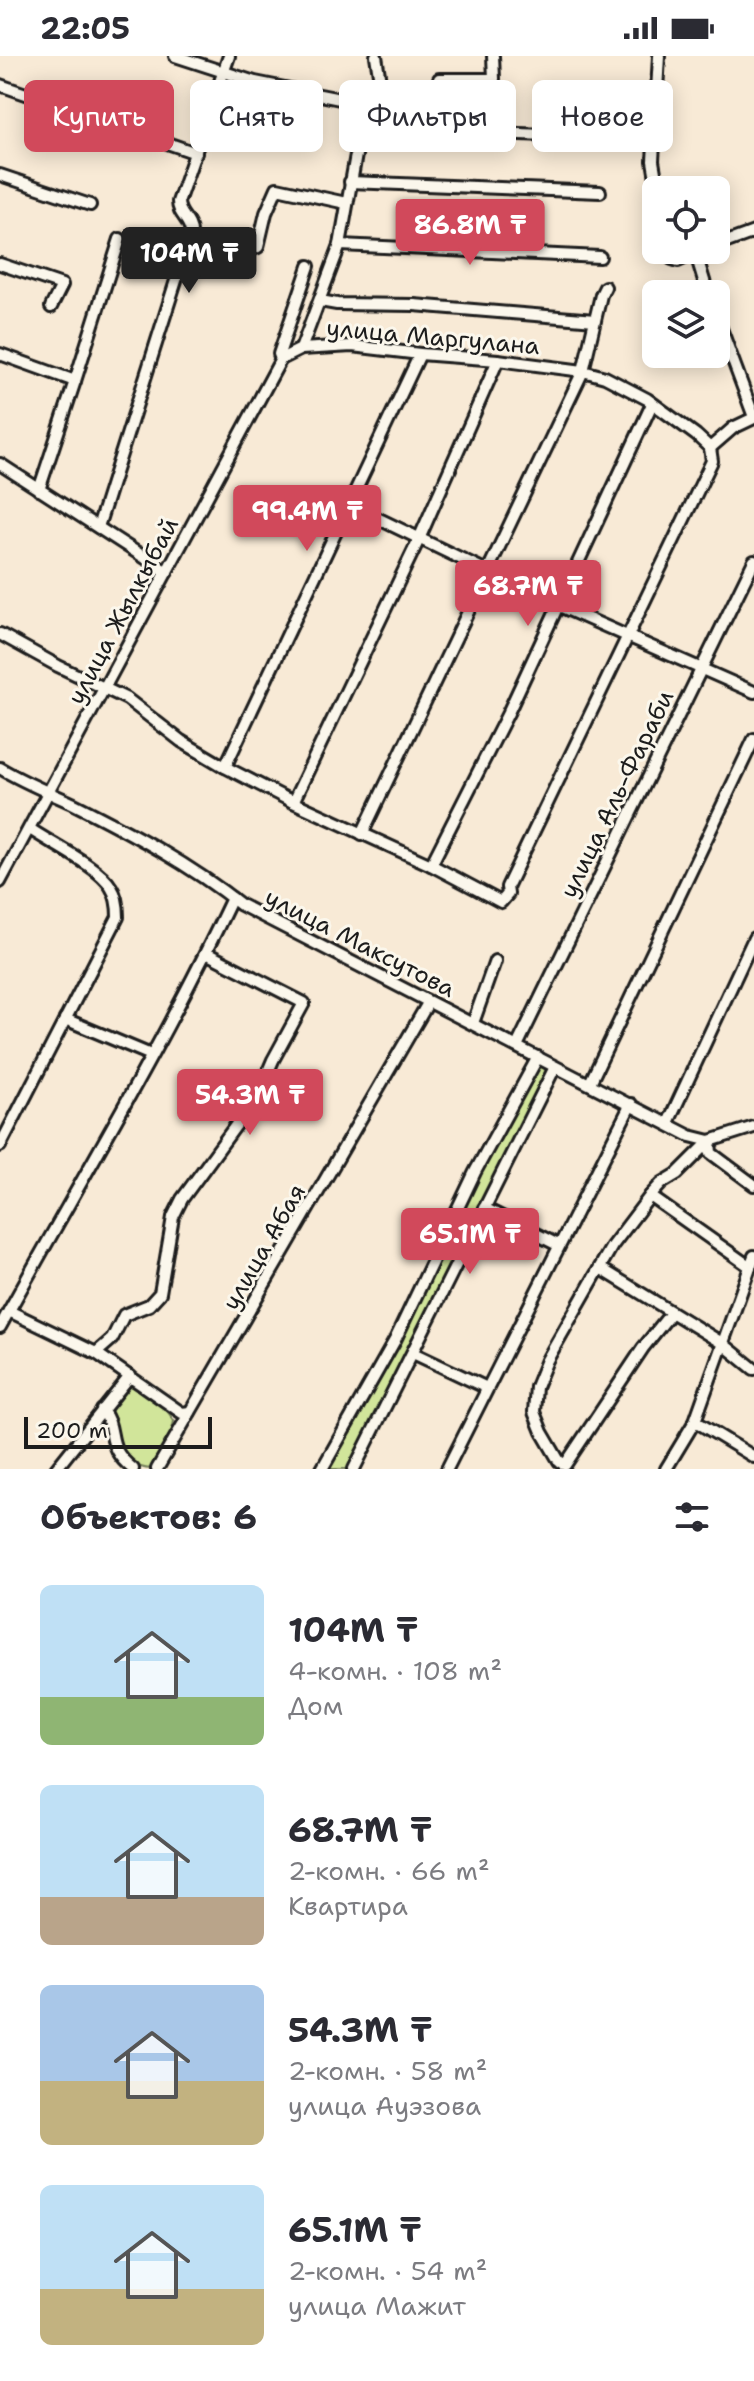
<!DOCTYPE html>
<html lang="ru">
<meta charset="utf-8">
<style>
:root{--surface:#fff;--page:#f2f2f3;--text:#2b2b33;--muted:#7c7c81;--accent:#d1495b}
body{margin:0;font-family:"Shantell Sans",sans-serif;background:var(--page);color:var(--text);height:100vh;display:flex;flex-direction:column;font-size:30px;white-space:nowrap}
*{box-sizing:border-box;margin:0}
p{font-size:26px;color:var(--muted)}
.icon{flex:none;width:44px;height:44px;fill:none;stroke:currentColor;stroke-width:2;stroke-linecap:round;stroke-linejoin:round}
.map{position:relative;height:1413px;overflow:hidden}
.details{display:flex;flex-direction:column;background:var(--surface);flex:1}
.details>*{flex:none}
.banner{position:absolute;left:24px;top:24px;width:706px;height:72px;display:flex;gap:16px}
.fabs{position:absolute;left:642px;top:120px;display:grid;gap:16px}
.fabs a{display:grid;place-items:center;width:88px;height:88px;border-radius:12px;background:var(--surface);box-shadow:0 4px 20px #0003;font-size:40px}
.scale{position:absolute;left:24px;bottom:20px;width:188px;box-sizing:border-box;padding-left:8px;border:4px solid #1c1c1c;border-top:0;font-size:22px;line-height:28px;white-space:nowrap;color:#1c1c1c;-webkit-text-stroke:6px #fbf7ec;paint-order:stroke}
.price{position:absolute;translate:-50% -68px;padding:0 18px;border-radius:8px;background:var(--accent);color:#fff;font-size:26px;line-height:52px;filter:drop-shadow(0 2px 4px #0008)}
.price::after{content:'';position:absolute;left:50%;top:48px;width:24px;height:18px;margin-left:-12px;background:inherit;clip-path:polygon(0 0,100% 0,50% 100%)}
.price.current{background:#222;color:#fff}
ul{padding:0;list-style:none}
li{display:flex;align-items:center;gap:24px;height:200px;padding:0 40px}
li span{display:grid;place-items:center;flex:none;width:224px;height:160px;border-radius:12px;color:#555}
li>.icon{margin-inline-start:auto}
span .icon{width:96px;height:96px;fill:#fffc;stroke-width:1}
li b{font-size:34px}
h2{display:flex;justify-content:space-between;align-items:center;height:96px;padding:0 40px;font-size:34px}
.chip{padding:0 28px;border-radius:12px;background:var(--surface);box-shadow:0 4px 20px #0003;font-size:28px;line-height:72px}
.chip.current{background:var(--accent);color:#fff}
.status{display:flex;justify-content:space-between;align-items:center;height:56px;padding:0 40px;background:var(--surface);direction:ltr}
.status svg{height:22px;fill:currentColor}
.map>svg:first-child{display:block}
.green{fill:#d1e59a;stroke:#76805b;stroke-width:2}
.lines{fill:none;stroke-linecap:round;stroke-linejoin:round}
.minor-casing{stroke:#1c1c1c;stroke-width:16}
.minor{stroke:#fbf7ec;stroke-width:10}
.labels{text-anchor:middle;dominant-baseline:central;stroke-width:6;stroke-linejoin:round;paint-order:stroke}
.street-label{font-size:24px;fill:#1c1c1c;stroke:#fbf7ec}
</style>
<div class="status"><b>22:05</b><svg viewBox="0 0 49 12"><path d="M0 12V9h3v3zM5 12V6h3v6zM10 12V3h3v9zM15 12V0h3v12zM26 1h20v11H26zM47 4h2v5h-2z"/></svg></div>
<div class="map">
<svg width="754" height="1413" viewBox="0 0 754 1413">
<rect width="100%" height="100%" fill="#f8ead6"/>
<filter id="ink" filterUnits="userSpaceOnUse"><feTurbulence type="fractalNoise" baseFrequency=".0125" numOctaves="2"/><feDisplacementMap in="SourceGraphic" scale="16" xChannelSelector="R" yChannelSelector="G"/><feConvolveMatrix kernelMatrix="1 2 1 2 8 2 1 2 1" color-interpolation-filters="sRGB"/></filter>
<g filter="url(#ink)">
<g class="green">
<polygon points="544,1002 556,1009 351,1413 320,1413 394,1284 476,1116"/>
<path d="M127 1329C148 1335 163 1346 174 1365L171 1379 152 1413C136 1413 116 1398 114 1381 113 1371 115 1365 111 1355Z"/>
</g>
<g class="lines">
<g class="minor-casing">
<g id="minor">
<polyline points="175,0 255,26 365,48"/>
<polyline points="439,23 494,23 493,0"/>
<polyline points="0,29 196,97"/>
<polyline points="360,72 601,81"/>
<polyline points="0,119 90,149"/>
<polyline points="350,126 600,136"/>
<polyline points="658,134 653,105 659,0"/>
<polyline points="340,189 600,201"/>
<polyline points="716,190 754,176"/>
<polyline points="253,193 258,191 266,157 277,132 346,147"/>
<polyline points="669,194 672,203 678,205 693,198 698,205 708,238"/>
<polyline points="693,198 706,194"/>
<polyline points="0,208 62,229 51,251"/>
<polyline points="320,245 337,248 414,249 595,264"/>
<polyline points="716,259 754,361"/>
<polyline points="301,293 340,189 365,48 380,25 376,0"/>
<polyline points="0,298 75,325 120,183"/>
<polyline points="281,303 279,298 309,210"/>
<polyline points="710,392 733,372 754,362"/>
<polyline points="0,408 167,516"/>
<polyline points="39,434 75,325"/>
<polyline points="348,448 557,549 754,636"/>
<path d="M98 471 191 177C191 164 178 159 178 146L229 0"/>
<polyline points="0,578 58,610 127,643 181,685 225,711 293,746 431,809 501,846 508,838 507,831 712,405 710,392 696,379 647,343 605,321 583,315 498,304 420,298 352,290 301,293 281,303"/>
<polyline points="225,711 420,298"/>
<path d="M0 712C23 726 48 736 72 747 130 776 191 809 241 849L690 1080 710 1085"/>
<polyline points="293,746 419,483 498,304"/>
<polyline points="362,778 583,315 601,239 605,231"/>
<polyline points="431,809 508,657 652,348"/>
<polyline points="0,826 281,303"/>
<polyline points="65,963 151,999"/>
<polyline points="473,967 495,905"/>
<polyline points="517,990 754,505"/>
<polyline points="590,1027 754,683"/>
<polyline points="668,1067 754,882"/>
<polyline points="710,1085 711,1097 754,1129"/>
<path d="M0 1090 118 861C118 851 117 840 111 831 100 811 50 787 30 773"/>
<polyline points="650,1140 749,1210"/>
<polyline points="484,1152 558,1189"/>
<polyline points="600,1212 722,1287 754,1313"/>
<polyline points="9,1255 96,1297 182,1357 190,1356"/>
<polyline points="671,1257 643,1292 565,1409 559,1405 542,1376 534,1356 536,1331 547,1304 612,1190 650,1140 662,1127 677,1118 710,1085 754,1071"/>
<path d="M0 1271C78 1129 163 989 232 842"/>
<polyline points="96,1297 112,1283 124,1259 149,1249 160,1237 173,1161 182,1143 258,1039 273,1004 304,947 206,897"/>
<polyline points="413,1297 487,1332"/>
<path d="M102 1354C119 1376 103 1389 133 1413"/>
<polyline points="695,1365 754,1401"/>
<polyline points="56,1413 130,1320"/>
<polyline points="157,1413 428,947"/>
<polyline points="322,1413 395,1284 475,1116 538,1001"/>
<polyline points="354,1413 555,1011"/>
<polyline points="447,1413 631,1048"/>
<polyline points="666,1413 695,1365 754,1200"/>
</g>
</g>
<use href="#minor" class="minor"/>
</g>
</g>
<g class="labels">
<g class="street-label">
<text transform="translate(433 281) rotate(5)">улица Маргулана</text>
<text transform="translate(123 555) rotate(-62)">улица Жылкыбай</text>
<text transform="translate(617 738) rotate(-64)">улица Аль-Фараби</text>
<text transform="translate(360 887) rotate(27)">улица Максутова</text>
<text transform="translate(264 1191) rotate(-60)">улица Абая</text>
</g>
</g>
</svg>
<div class="fabs">
<a><svg class="icon" aria-label="locate" viewBox="0 0 24 24"><circle cx="12" cy="12" r="6"/><path d="M12 2v4M12 18v4M2 12h4M18 12h4"/></svg></a>
<a><svg class="icon" aria-label="layers" viewBox="0 0 24 24"><path d="M12 4l9 5-9 5-9-5zM3 14l9 5 9-5"/></svg></a>
</div>
<div class="scale">200 m</div>
<b class="price" style="left:470px;top:211px">86.8M ₸</b>
<b class="price current" style="left:189px;top:239px">104M ₸</b>
<b class="price" style="left:307px;top:497px">99.4M ₸</b>
<b class="price" style="left:528px;top:572px">68.7M ₸</b>
<b class="price" style="left:250px;top:1081px">54.3M ₸</b>
<b class="price" style="left:470px;top:1220px">65.1M ₸</b>
<div class="banner">
<a class="chip current">Купить</a>
<a class="chip">Снять</a>
<a class="chip">Фильтры</a>
<a class="chip">Новое</a>
</div>
</div>
<section class="details">
<h2>Объектов: 6<svg class="icon" aria-label="filters" viewBox="0 0 24 24"><path d="M4 7h16M4 17h16"/><circle cx="9" cy="7" r="2"/><circle cx="15" cy="17" r="2"/></svg></h2>
<ul>
<li><span style="background:linear-gradient(#bfe0f5 70%,#8fb573 0)"><svg class="icon" aria-label="home" viewBox="0 0 24 24"><path d="M3 11l9-7 9 7M6 9v11h12V9"/></svg></span><div><b>104M ₸</b><p>4-комн. · 108 m²</p><p>Дом</p></div></li>
<li><span style="background:linear-gradient(#bfe0f5 70%,#b9a48a 0)"><svg class="icon" aria-label="home" viewBox="0 0 24 24"><path d="M3 11l9-7 9 7M6 9v11h12V9"/></svg></span><div><b>68.7M ₸</b><p>2-комн. · 66 m²</p><p>Квартира</p></div></li>
<li><span style="background:linear-gradient(#a9c7e8 60%,#c2b280 0)"><svg class="icon" aria-label="home" viewBox="0 0 24 24"><path d="M3 11l9-7 9 7M6 9v11h12V9"/></svg></span><div><b>54.3M ₸</b><p>2-комн. · 58 m²</p><p>улица Ауэзова</p></div></li>
<li><span style="background:linear-gradient(#bfe0f5 65%,#c2b280 0)"><svg class="icon" aria-label="home" viewBox="0 0 24 24"><path d="M3 11l9-7 9 7M6 9v11h12V9"/></svg></span><div><b>65.1M ₸</b><p>2-комн. · 54 m²</p><p>улица Мажит</p></div></li>
</ul>
</section>
